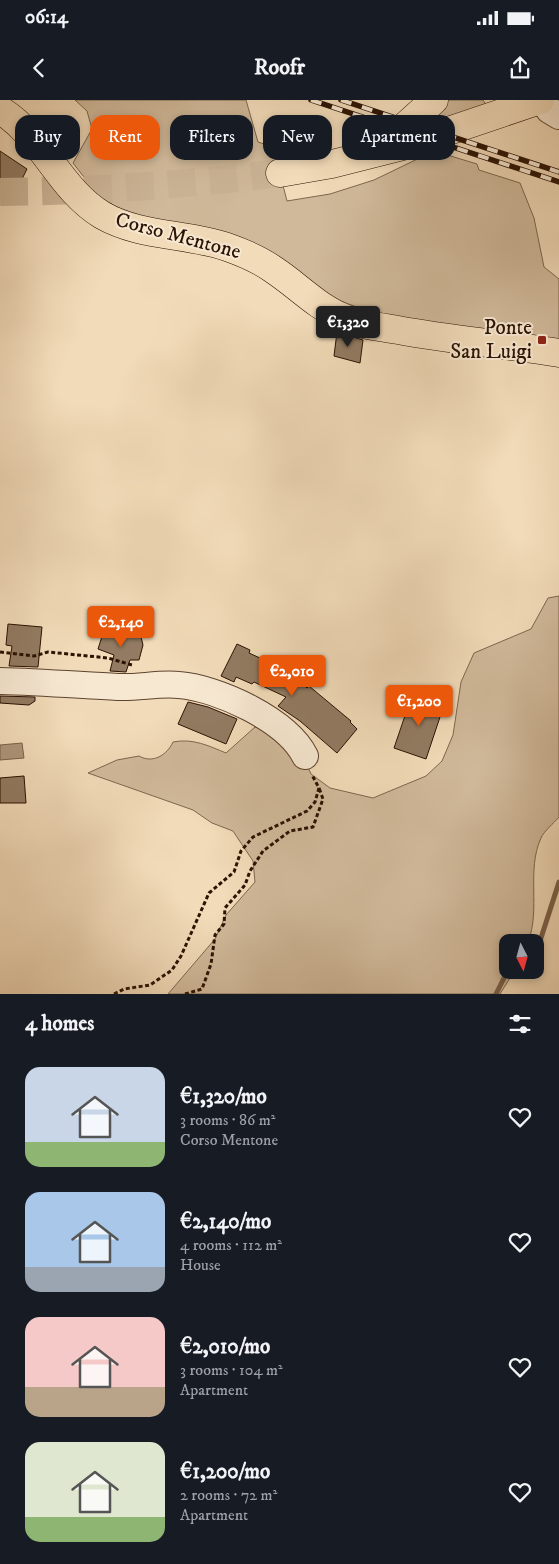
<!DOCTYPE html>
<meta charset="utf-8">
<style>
:root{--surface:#171b24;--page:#20242c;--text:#f1f3f6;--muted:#9ea1a6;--accent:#ea580c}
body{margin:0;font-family:"IM FELL DW Pica",serif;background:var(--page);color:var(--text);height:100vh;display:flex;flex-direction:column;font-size:19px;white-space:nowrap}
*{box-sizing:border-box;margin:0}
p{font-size:16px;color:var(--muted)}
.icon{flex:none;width:28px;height:28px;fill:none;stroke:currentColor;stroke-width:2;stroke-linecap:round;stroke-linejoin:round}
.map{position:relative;height:894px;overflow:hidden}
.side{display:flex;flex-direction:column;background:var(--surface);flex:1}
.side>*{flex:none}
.hud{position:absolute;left:15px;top:15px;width:530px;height:45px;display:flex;gap:10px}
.needle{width:32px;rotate:174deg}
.fabs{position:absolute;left:499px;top:834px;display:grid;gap:10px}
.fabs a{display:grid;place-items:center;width:45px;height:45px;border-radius:10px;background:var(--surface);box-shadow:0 2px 8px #0003;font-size:25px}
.price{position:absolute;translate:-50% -42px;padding:0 11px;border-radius:5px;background:var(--accent);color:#fff;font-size:16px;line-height:32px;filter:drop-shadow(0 1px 2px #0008)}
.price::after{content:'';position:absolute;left:50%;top:30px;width:15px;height:11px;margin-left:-8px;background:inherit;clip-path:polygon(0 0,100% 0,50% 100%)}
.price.current{background:#222;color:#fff}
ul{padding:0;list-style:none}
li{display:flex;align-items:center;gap:15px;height:125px;padding:0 25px}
li span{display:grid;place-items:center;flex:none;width:140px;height:100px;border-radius:15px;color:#555}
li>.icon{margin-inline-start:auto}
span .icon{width:60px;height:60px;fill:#fffc;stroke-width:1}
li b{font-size:21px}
h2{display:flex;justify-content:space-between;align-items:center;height:60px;padding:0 25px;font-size:21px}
.pill{padding:0 18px;border-radius:15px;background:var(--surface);box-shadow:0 2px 8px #0003;font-size:18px;line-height:45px}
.pill.current{background:var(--accent);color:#fff}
.status{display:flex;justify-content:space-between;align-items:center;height:35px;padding:0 25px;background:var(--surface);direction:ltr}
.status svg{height:14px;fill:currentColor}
header{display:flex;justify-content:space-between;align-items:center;height:65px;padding:0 25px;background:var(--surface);font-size:22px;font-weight:700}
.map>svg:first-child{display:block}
.green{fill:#d0b99a;stroke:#7e664e}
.water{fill:#ae977b;stroke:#7a624b}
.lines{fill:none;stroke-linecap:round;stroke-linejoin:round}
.stream{stroke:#7a624b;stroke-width:5}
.building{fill:#927b62;stroke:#2b1203}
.major-tunnel{stroke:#cab395;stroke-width:28;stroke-dasharray:28 14;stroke-linecap:butt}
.minor-casing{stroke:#5d4430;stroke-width:28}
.major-casing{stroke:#2b1203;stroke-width:29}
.path{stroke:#2b1203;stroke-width:3;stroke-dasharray:4 2.5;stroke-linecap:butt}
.minor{stroke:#f7e8d2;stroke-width:26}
.major{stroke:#f2dbb9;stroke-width:28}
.rail-casing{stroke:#2b1203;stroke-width:5.5}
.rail{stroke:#f7e8d2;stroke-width:4;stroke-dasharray:11;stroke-linecap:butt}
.poi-dot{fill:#8f2418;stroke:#f7e8d2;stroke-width:2}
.labels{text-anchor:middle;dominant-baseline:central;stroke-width:4;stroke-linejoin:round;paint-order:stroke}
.street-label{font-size:21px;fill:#2b1203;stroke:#f7e8d2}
.poi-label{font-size:21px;fill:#2b1203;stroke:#f7e8d2;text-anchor:end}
</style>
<div class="status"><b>06:14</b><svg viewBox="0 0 49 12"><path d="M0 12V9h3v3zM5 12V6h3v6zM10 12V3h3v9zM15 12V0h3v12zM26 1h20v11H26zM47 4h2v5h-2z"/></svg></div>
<header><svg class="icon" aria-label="back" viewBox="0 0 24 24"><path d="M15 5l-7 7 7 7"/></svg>Roofr<svg class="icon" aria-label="share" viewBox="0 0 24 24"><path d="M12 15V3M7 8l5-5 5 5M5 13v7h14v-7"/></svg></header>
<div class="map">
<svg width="559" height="894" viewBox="0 0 559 894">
<rect width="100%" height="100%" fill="#f2dbb9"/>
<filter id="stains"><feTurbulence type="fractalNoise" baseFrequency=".004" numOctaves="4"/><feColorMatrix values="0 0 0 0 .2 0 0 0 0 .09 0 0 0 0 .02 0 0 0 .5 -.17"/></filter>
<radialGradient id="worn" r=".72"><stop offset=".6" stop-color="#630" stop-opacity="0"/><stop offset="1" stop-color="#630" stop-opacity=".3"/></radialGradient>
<g class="green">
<polygon points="75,0 246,0 258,42 273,47 287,101 330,94 374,80 434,51 477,64 479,70 520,83 534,118 544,167 559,179 559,241 379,215 329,197 118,109 94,90 73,63 92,29 87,11"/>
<polygon points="441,0 483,0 487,6 405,38"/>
<path d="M559 496V717C554 723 544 731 541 738 526 771 541 809 528 842H508V870H515L500 894H168L215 839 226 815 255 782 253 761 233 731 212 723 193 710 88 673 117 660 139 656C153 664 167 655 173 642 193 638 209 646 226 653L255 627 267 628 307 665 311 674 330 688 373 698 426 676 442 661 453 635 461 582 474 553 531 529 548 498Z"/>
</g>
<polygon class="water" points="22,643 24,658 0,660 0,645"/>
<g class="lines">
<g class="stream">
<polyline points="535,843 541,838 559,782"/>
<polyline points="496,894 508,870"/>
</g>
</g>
<g class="building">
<polygon points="0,51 27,69 16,91 0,80"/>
<polygon points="337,232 363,240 360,263 334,256"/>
<polygon points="8,524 42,527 38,567 9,566 12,546 6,545"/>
<polygon points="105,527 141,537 143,545 139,560 130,560 126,572 110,571 114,555 98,549"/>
<polygon points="237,544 250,550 249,553 273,564 275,560 307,588 309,586 351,621 350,622 357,629 337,653 300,621 278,606 286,597 254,582 252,584 236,577 234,582 221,576"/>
<polygon points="412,595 444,605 426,659 394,648"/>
<polygon points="0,596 35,597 35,601 29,605 0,603"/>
<polygon points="188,602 208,607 237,619 226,644 178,624"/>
<polygon points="24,676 26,703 0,703 0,678"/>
</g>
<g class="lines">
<path class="major-tunnel" d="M0 92C94 91 187 85 280 73"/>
<g class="minor-casing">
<g id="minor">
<polyline points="543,0 549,10 559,16"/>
<path d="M0 581C39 582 79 585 118 587 138 588 159 583 179 585 218 588 287 620 305 656"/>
</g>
</g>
<g class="major-casing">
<g id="major">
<path d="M0 10C43 36 59 89 102 115 140 137 186 133 227 147 244 153 259 159 274 170 297 185 316 206 342 217 359 225 380 227 398 230 451 240 505 244 559 253"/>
<polyline points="381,48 434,0"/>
<polyline points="280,73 332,64 407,45 540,0"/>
</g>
</g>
<g class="path">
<polyline points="0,552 34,556 48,552 108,558 132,565"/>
<polyline points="114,894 124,889 150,885 172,870 181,856 209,793 234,772 241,751 253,737 307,711 315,702 319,688 312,675"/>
<polyline points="185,894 202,889 211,864 215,835 224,824 225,808 245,785 250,771 263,751 290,731 313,727 323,699 319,688"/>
</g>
<use href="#minor" class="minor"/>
<use href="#major" class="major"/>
<g class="rail-casing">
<g id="rail">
<polyline points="311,0 559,82"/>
<polyline points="341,0 559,72"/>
</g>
</g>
<use href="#rail" class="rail"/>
</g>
<rect class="poi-dot" x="537" y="235" width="10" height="10" rx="2.5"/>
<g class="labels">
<g class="street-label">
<text transform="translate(178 136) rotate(15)">Corso Mentone</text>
</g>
<g class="poi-label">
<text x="532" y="228">Ponte<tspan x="532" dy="24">San Luigi</tspan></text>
</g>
</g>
<rect width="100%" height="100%" filter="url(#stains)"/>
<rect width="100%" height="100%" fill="url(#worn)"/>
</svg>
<div class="fabs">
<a><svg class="needle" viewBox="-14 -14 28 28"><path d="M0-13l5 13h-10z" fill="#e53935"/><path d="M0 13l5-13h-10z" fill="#9ea1a6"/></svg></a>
</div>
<b class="price current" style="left:348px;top:248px">€1,320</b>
<b class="price" style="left:121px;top:548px">€2,140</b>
<b class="price" style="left:292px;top:597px">€2,010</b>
<b class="price" style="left:419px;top:627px">€1,200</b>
<div class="hud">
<a class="pill">Buy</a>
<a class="pill current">Rent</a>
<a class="pill">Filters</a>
<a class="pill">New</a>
<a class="pill">Apartment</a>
</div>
</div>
<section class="side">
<h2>4 homes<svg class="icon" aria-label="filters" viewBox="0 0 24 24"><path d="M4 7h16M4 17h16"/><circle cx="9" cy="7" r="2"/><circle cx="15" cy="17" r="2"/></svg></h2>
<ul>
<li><span style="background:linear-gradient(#c9d6e8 75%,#8fb573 0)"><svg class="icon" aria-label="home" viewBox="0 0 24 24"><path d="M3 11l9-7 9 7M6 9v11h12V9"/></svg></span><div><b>€1,320/mo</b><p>3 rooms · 86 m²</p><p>Corso Mentone</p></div><svg class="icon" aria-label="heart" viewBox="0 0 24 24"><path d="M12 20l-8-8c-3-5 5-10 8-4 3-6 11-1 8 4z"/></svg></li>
<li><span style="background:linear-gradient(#a9c7e8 75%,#9aa5b1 0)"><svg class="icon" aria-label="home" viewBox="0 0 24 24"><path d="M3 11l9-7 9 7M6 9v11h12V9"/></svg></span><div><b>€2,140/mo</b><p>4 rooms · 112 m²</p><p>House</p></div><svg class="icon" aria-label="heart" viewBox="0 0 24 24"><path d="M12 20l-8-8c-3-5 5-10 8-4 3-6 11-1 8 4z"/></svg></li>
<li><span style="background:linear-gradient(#f6c9c9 70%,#b9a48a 0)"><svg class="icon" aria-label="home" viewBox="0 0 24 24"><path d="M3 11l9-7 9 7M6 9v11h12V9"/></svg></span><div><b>€2,010/mo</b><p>3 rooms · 104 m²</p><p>Apartment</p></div><svg class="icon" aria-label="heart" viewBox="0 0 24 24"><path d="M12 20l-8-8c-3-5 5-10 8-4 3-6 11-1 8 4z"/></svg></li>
<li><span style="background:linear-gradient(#dfe7d0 75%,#8fb573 0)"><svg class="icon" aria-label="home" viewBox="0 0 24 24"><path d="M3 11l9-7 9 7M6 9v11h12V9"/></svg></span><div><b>€1,200/mo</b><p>2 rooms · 72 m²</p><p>Apartment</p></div><svg class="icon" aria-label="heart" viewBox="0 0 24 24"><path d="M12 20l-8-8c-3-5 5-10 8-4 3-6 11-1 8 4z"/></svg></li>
</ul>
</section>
